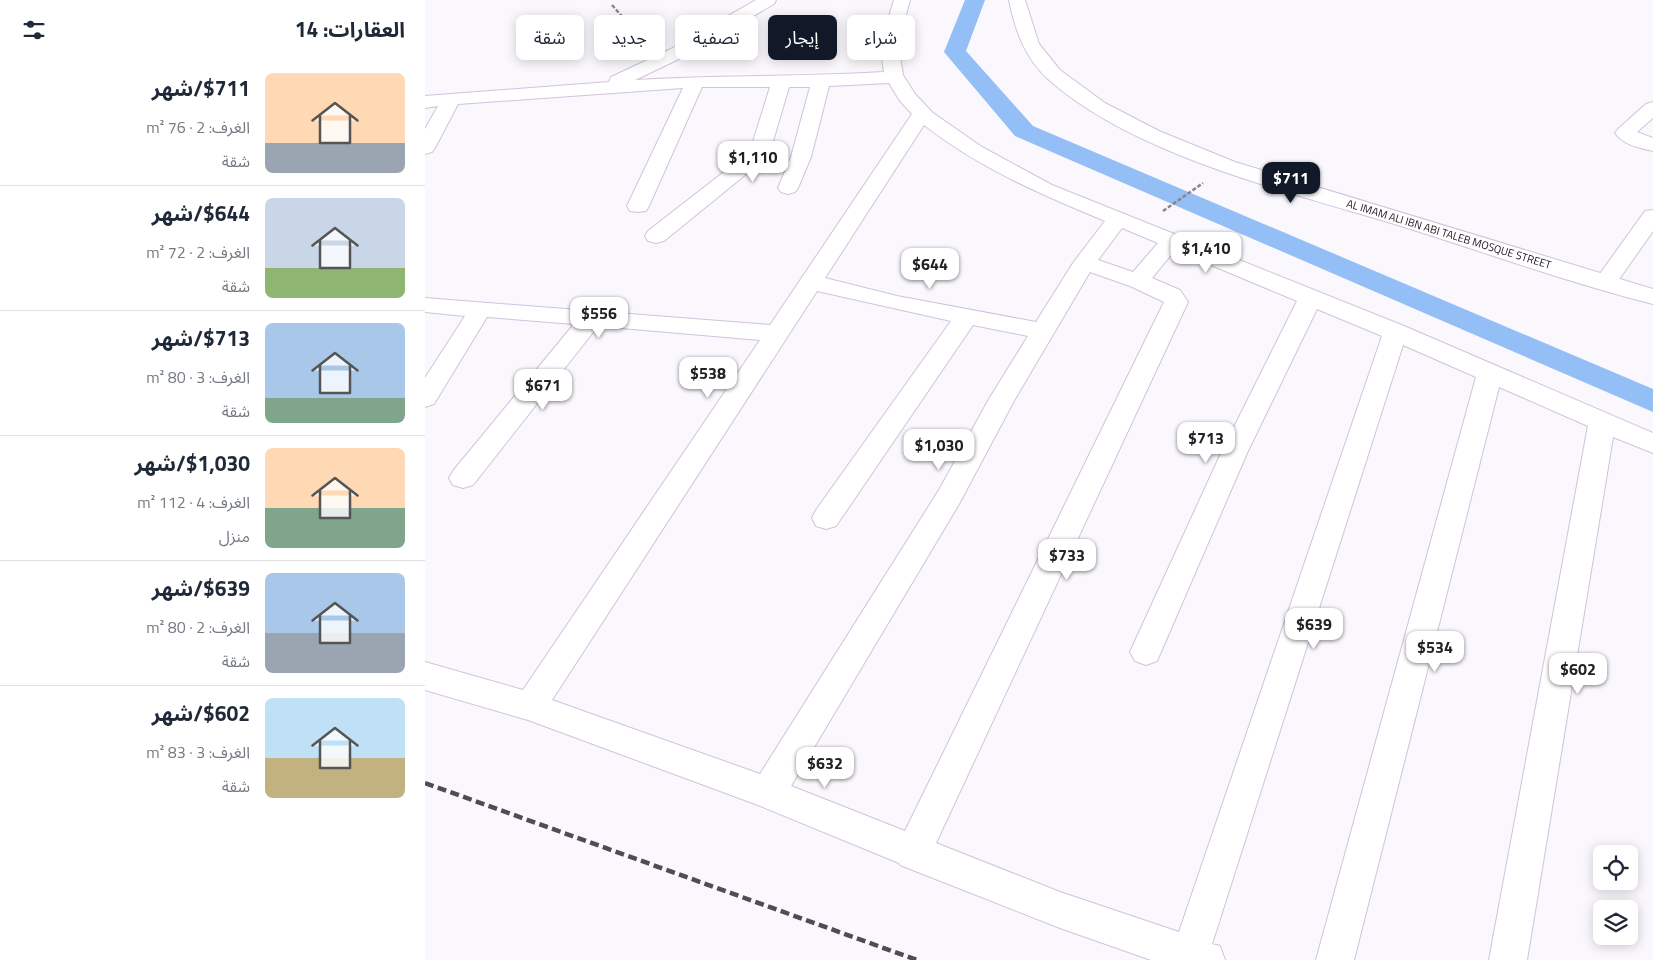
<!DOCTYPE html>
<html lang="ar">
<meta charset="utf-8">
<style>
:root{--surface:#fff;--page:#f6f6f7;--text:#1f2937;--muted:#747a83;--line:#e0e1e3;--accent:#111827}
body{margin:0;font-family:"Titillium Web","Noto Sans Arabic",sans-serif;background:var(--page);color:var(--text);direction:rtl;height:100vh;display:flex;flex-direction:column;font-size:19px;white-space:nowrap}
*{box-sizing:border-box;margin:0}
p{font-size:16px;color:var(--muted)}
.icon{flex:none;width:28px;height:28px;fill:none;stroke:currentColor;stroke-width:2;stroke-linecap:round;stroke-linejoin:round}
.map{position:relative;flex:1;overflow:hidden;direction:ltr}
.drawer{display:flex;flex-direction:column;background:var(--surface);width:425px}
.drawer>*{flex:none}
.top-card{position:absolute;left:15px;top:15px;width:475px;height:45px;direction:rtl;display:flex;gap:10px}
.buttons{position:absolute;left:1168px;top:845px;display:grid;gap:10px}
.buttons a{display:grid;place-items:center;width:45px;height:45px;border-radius:8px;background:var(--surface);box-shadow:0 2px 12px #0003;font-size:25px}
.price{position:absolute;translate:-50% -42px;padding:0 11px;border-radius:10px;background:#fff;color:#222;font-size:16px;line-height:32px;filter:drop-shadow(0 1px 2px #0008)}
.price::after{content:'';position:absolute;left:50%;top:30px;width:15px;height:11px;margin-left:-8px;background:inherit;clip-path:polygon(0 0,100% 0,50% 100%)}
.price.active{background:var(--accent);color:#fff}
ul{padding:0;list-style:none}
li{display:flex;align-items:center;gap:15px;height:125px;padding:0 20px}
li+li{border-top:1px solid var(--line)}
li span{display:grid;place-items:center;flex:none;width:140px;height:100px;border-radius:8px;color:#555}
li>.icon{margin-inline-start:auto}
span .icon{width:60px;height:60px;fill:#fffc;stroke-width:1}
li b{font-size:21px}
h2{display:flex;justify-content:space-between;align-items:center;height:60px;padding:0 20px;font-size:21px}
.pill{padding:0 18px;border-radius:8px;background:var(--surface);box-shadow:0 2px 12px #0003;font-size:18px;line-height:45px}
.pill.active{background:var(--accent);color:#fff}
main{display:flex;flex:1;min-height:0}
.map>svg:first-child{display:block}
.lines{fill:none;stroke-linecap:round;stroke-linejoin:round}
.canal{fill:#94bef6;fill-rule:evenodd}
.street-casing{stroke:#d2c2dd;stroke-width:2}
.secondary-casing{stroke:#d2c2dd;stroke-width:2}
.path{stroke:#8a858d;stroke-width:2.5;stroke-dasharray:4 2;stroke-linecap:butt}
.street{fill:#fff;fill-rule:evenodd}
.secondary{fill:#fff;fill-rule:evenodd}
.rail{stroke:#504b54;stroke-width:4.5;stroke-dasharray:9 4.5;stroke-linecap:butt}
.labels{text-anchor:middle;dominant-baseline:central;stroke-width:4;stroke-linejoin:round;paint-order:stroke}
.far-street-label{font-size:11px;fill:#1a141e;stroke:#fff}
</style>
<main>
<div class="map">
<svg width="1228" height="960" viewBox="0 0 1228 960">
<rect width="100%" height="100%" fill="#faf7fd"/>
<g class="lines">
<polygon class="canal" points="540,0 560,0 541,51 608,126 1228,389 1228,412 590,136 519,52"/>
<g class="street-casing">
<g id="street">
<path d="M331 0H351L349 4 256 58 210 80C293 75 376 77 459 72L455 45 469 0H485L473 45 478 75 490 94 508 113 557 147 627 185 979 326 1228 433V453L1188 437 1102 960H1064L1163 426 1074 387 929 960H891L1051 377 978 345 787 944 795 946 800 960H726L635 928 475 865 474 863 333 805 103 720 0 690V662L98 690 335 340 173 326 48 485 38 488 28 485 24 478 28 471 149 324 62 317 9 404 0 407V378L40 316 0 312V298L345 325 487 114 475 101 464 83 404 86 386 157 373 188 370 192 363 194 356 192 353 188 366 157 385 87H364L346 148 336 162 239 241 231 243 223 241 220 236 223 231 322 154 326 148 345 87H277L224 206 221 211 213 212 205 211 202 206 258 88 33 104 10 148 7 152 0 154V129L13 106 0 108V96L184 82 186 77 244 50ZM499 125C554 168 617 195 680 221L648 263 611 322 472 296 400 278ZM697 228 733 243 708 272 673 260ZM750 250 872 301 797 451 705 652 710 661 721 665 732 661 823 451 892 309 957 336 754 932 635 892 511 843 763 302 755 290 727 278ZM665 272 705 286 739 302 480 831 366 786 534 504 590 399ZM392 291 526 321 391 510 387 518 391 526 401 529 411 526 548 325 603 336 564 399 514 490 335 774 127 700Z"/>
<path d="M1228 102V118L1212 132 1228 138V151C1215 148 1198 145 1190 133L1193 129 1221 104Z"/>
<polygon points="1228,210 1228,231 1188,288 1180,290 1172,288 1168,283 1172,278 1220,211"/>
</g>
</g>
<g class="secondary-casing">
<path id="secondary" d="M584 0H600L614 44 635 70 680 103 734 131 810 162 1228 289V304C1144 283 1062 253 979 227 869 193 710 157 623 79 600 58 590 30 584 0Z"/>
</g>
<g class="path">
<polyline points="187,5 210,31 227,40"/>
<polyline points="738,211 778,183"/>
</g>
<use href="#street" class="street"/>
<use href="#secondary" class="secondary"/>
<polyline class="rail" points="0,783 492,960"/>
</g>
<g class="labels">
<g class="far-street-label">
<text transform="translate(1024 234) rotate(17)">AL IMAM ALI IBN ABI TALEB MOSQUE STREET</text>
</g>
</g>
</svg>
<div class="buttons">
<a><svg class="icon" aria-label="locate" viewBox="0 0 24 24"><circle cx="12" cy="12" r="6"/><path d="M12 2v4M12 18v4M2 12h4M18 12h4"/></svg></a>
<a><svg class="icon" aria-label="layers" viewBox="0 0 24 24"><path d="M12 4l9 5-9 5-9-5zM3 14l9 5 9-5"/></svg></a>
</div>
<b class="price" style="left:328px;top:183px">$1,110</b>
<b class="price active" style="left:866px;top:204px">$711</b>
<b class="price" style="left:781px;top:274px">$1,410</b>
<b class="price" style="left:505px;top:290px">$644</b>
<b class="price" style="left:174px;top:339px">$556</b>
<b class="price" style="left:283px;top:399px">$538</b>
<b class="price" style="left:118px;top:411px">$671</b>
<b class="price" style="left:781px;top:464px">$713</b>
<b class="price" style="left:514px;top:471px">$1,030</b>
<b class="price" style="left:642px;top:581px">$733</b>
<b class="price" style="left:889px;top:650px">$639</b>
<b class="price" style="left:1010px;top:673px">$534</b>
<b class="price" style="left:1153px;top:695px">$602</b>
<b class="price" style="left:400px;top:789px">$632</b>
<div class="top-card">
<a class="pill">شراء</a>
<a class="pill active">إيجار</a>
<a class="pill">تصفية</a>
<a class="pill">جديد</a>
<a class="pill">شقة</a>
</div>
</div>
<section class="drawer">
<h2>العقارات: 14<svg class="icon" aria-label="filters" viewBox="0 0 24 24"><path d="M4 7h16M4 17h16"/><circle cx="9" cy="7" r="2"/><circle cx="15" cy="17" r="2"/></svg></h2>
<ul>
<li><span style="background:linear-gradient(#ffd9b3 70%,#9aa5b1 0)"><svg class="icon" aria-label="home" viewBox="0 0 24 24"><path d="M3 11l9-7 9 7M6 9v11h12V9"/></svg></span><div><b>$711/شهر</b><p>الغرف: 2 · 76 m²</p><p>شقة</p></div></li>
<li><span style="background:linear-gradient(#c9d6e8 70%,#8fb573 0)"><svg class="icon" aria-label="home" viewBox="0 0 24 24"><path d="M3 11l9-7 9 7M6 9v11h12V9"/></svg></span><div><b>$644/شهر</b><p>الغرف: 2 · 72 m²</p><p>شقة</p></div></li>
<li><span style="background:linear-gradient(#a9c7e8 75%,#7fa58c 0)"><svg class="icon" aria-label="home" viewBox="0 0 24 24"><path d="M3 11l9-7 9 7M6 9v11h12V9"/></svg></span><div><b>$713/شهر</b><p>الغرف: 3 · 80 m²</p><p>شقة</p></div></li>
<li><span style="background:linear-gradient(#ffd9b3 60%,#7fa58c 0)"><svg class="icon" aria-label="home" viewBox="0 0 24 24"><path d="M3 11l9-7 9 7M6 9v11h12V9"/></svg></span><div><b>$1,030/شهر</b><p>الغرف: 4 · 112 m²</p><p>منزل</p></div></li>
<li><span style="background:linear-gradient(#a9c7e8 60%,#9aa5b1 0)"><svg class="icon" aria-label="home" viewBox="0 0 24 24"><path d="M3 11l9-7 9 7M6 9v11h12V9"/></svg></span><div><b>$639/شهر</b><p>الغرف: 2 · 80 m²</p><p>شقة</p></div></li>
<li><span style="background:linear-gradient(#bfe0f5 60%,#c2b280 0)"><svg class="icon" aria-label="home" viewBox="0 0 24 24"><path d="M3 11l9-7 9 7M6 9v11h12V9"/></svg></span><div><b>$602/شهر</b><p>الغرف: 3 · 83 m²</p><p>شقة</p></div></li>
</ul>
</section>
</main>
